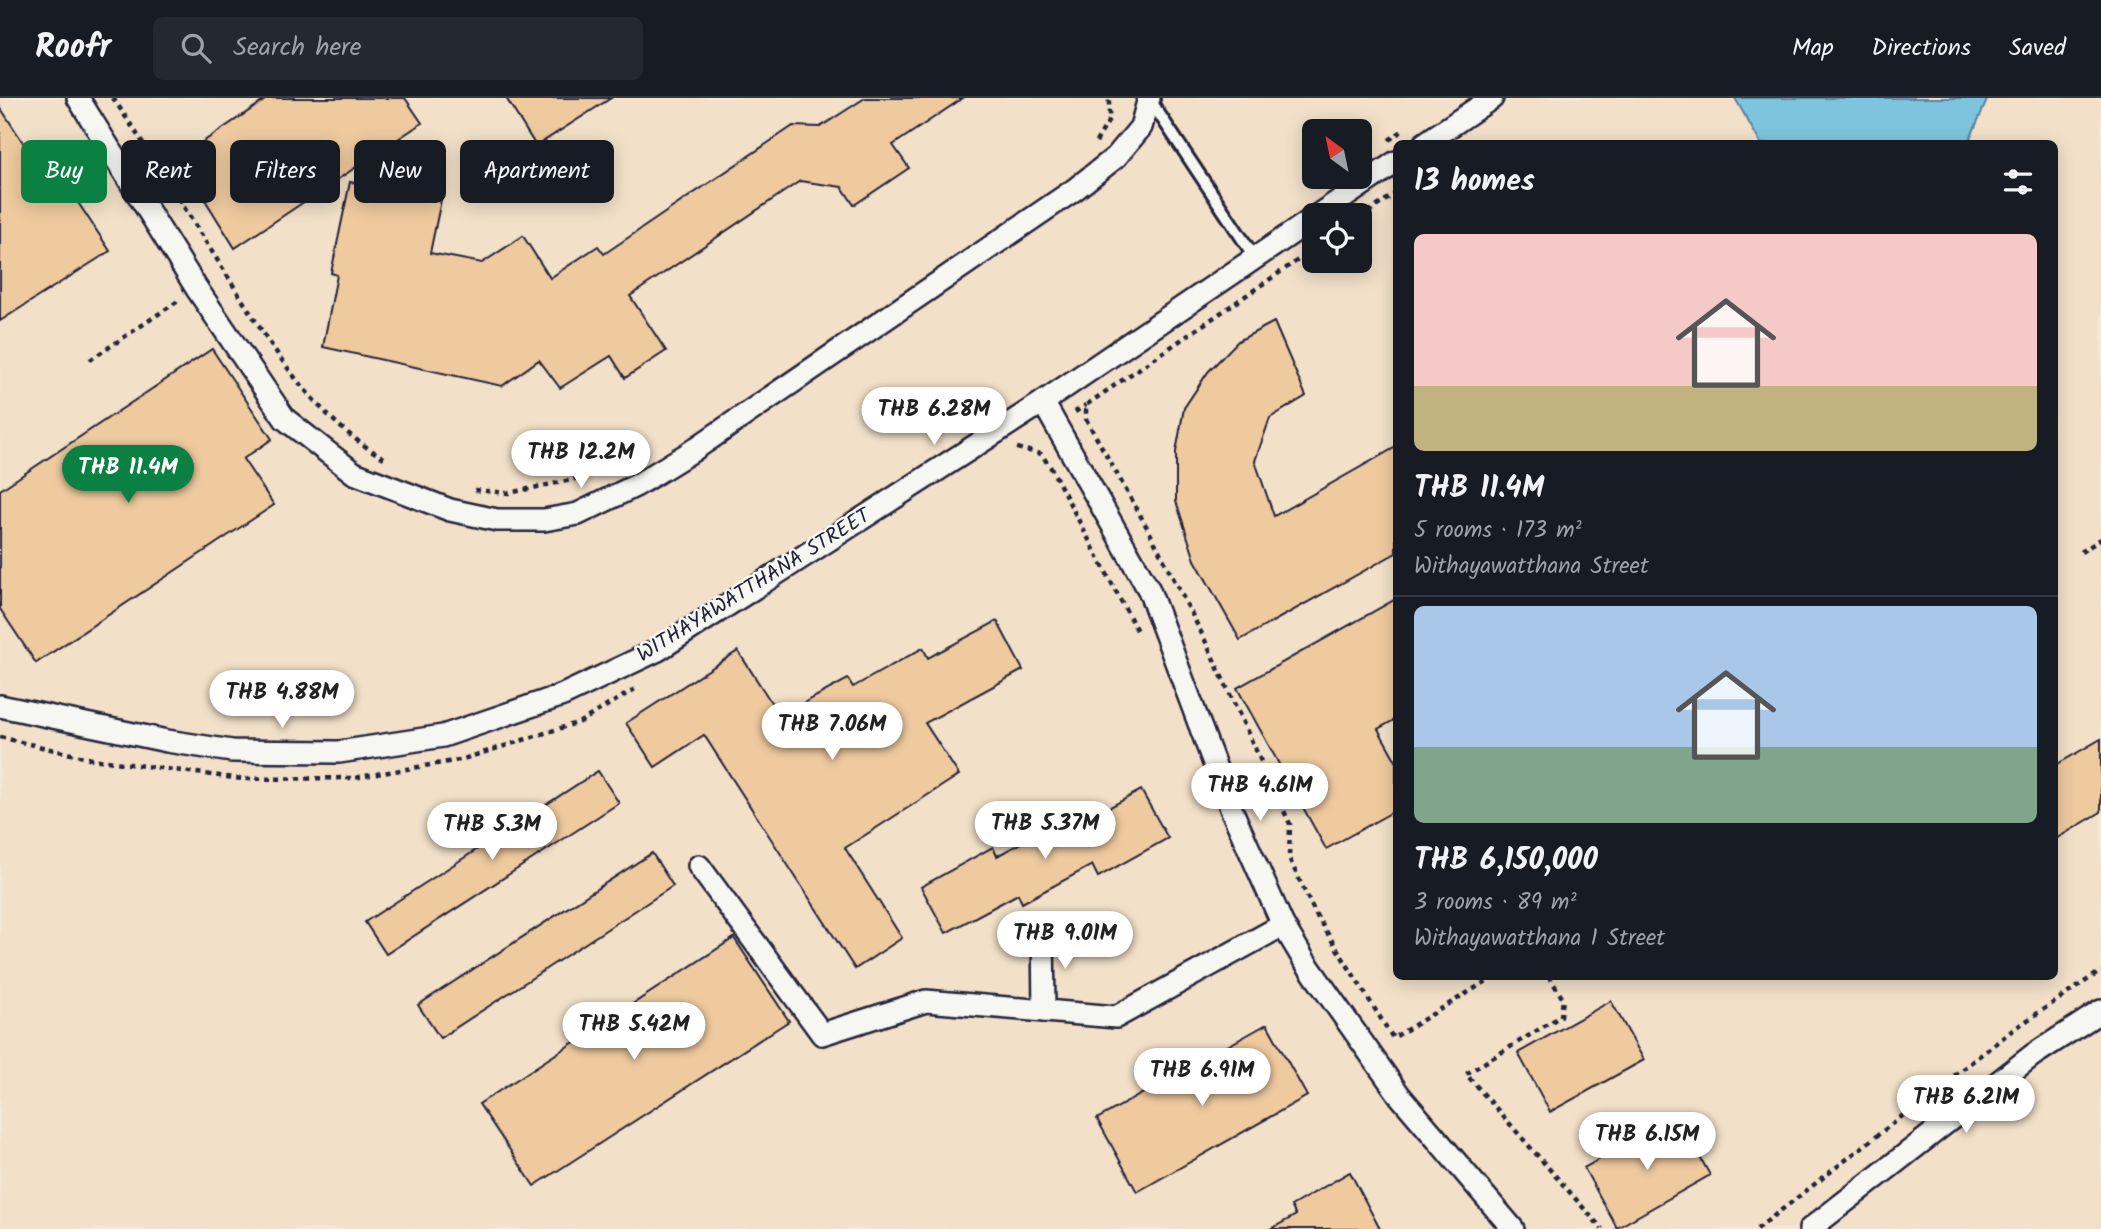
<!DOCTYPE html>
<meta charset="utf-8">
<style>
:root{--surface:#171b24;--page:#242831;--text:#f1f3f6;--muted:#9ea1a6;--line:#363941;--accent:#0b8043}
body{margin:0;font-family:Kalam,sans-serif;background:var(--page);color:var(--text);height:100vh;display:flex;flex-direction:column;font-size:26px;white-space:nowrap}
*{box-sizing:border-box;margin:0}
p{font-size:23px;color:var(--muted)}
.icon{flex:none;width:38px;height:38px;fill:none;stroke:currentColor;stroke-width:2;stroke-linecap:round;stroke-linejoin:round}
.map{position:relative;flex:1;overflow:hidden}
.side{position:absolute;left:1393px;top:42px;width:665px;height:840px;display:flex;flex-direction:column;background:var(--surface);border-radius:10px;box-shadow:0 4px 18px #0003}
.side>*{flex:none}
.guide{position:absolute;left:21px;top:42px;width:665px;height:63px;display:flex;gap:14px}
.needle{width:46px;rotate:327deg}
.buttons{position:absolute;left:1302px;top:21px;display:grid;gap:14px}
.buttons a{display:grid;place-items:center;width:70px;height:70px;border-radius:10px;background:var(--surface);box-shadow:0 4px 18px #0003;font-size:35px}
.price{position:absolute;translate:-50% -60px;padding:0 16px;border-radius:24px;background:#fff;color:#222;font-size:23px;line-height:46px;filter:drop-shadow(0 2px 4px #0008)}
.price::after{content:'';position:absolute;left:50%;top:42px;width:21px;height:16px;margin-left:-10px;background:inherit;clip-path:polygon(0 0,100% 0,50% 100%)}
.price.selected{background:var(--accent);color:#fff}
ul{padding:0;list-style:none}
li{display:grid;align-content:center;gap:14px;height:371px;padding:0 21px}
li+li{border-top:2px solid var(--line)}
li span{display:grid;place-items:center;height:217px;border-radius:10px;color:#555}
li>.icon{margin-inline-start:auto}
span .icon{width:126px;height:126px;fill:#fffc;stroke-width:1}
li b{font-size:30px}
h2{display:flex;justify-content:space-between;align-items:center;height:84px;padding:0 21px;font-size:30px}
.tag{padding:0 24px;border-radius:10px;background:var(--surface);box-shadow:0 4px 18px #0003;font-size:24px;line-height:63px}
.tag.selected{background:var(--accent);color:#fff}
header{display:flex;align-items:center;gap:42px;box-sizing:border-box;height:98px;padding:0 35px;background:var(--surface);border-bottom:2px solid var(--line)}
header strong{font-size:33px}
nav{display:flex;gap:38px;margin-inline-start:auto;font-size:24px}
.search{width:490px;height:63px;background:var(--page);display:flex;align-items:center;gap:18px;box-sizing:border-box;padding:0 24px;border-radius:10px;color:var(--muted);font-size:26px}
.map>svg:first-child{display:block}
.built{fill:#f2e0c8;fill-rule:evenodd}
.water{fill:#7ec4de;stroke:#59839d;stroke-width:2}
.building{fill:#efca9f;stroke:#22223b;stroke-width:2}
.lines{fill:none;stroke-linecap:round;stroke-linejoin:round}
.lane-casing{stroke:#22223b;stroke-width:16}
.street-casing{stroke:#22223b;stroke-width:26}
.path{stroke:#22223b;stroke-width:4.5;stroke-dasharray:5 5;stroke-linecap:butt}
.lane{stroke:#f6f6f2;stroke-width:10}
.street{stroke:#f6f6f2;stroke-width:21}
.labels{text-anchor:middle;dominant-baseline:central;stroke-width:5;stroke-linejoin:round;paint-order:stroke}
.street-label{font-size:21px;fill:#22223b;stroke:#f6f6f2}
</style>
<header>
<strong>Roofr</strong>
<div class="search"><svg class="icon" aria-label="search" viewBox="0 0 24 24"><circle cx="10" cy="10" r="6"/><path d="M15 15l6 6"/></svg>Search here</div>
<nav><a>Map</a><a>Directions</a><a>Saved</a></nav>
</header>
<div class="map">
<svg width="2101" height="1131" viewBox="0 0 2101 1131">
<rect width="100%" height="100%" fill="#f4e9d9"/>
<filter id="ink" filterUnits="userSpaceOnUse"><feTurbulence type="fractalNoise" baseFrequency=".0143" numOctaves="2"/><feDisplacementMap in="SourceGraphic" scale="14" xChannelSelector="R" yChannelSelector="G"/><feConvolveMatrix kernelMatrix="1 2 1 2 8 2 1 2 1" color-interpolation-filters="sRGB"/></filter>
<g filter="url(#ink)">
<path class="built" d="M0 0H2101V1131H0ZM1314 33H1360V79H1314ZM1396 46H2054V878H1396ZM1314 117H1360V163H1314Z"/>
<polygon class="water" points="1735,0 1988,0 1968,45 1761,46"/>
<g class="building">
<polygon points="268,0 405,0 422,25 235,150 179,60"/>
<polygon points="506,0 611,0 536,48"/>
<polygon points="865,0 963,0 893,47 909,70 854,107 842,89 800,83 630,198 666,253 625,280 611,258 560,290 539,262 502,288 323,249 337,177 331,175 350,84 441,102 430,155 482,165 523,138 550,180 598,148 604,156 793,28 820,29"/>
<polygon points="0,9 39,69 50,62 110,153 0,223"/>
<polygon points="1274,224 1306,298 1270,320 1255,363 1274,418 1396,349 1396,455 1240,542 1195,462 1176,403 1176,354 1184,310 1208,274 1238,243"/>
<polygon points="212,251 272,341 243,361 274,407 36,565 0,511 0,392"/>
<polygon points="1396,501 1396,621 1378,631 1396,663 1396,712 1326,751 1237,590"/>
<polygon points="997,523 1023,572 925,625 959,677 845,750 902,840 855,871 704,637 655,669 626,625 738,553 780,618 848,581 853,589 923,550 928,560"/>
<polygon points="2101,641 2101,714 2054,742 2054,668"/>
<polygon points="598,673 619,705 386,856 365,824"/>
<polygon points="1141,692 1168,740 1098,779 1092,767 1022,805 1018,796 946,835 921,789 993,749 997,758 1068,719 1074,729"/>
<polygon points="652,755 673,788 440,940 418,907"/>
<polygon points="734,840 789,923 534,1088 479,1006"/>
<polygon points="1611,903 1644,962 1550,1014 1518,955"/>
<polygon points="1267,926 1307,998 1137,1094 1097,1021"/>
<polygon points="1677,1018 1710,1077 1617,1130 1584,1070"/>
<polygon points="1350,1074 1380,1131 1271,1131 1296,1117 1291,1108"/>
</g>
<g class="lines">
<g class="lane-casing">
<polyline id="lane" points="1150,2 1255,160"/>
</g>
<g class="street-casing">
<g id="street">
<polyline points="78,0 197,191 285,321 354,375 450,412 497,422 544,422 578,416 637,387 689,355 1074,92 1116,59 1141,29 1149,0"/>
<polyline points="1424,46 1492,0"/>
<polyline points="1318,117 1396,64"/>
<polyline points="1043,304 1149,492 1232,713 1283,827 1304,862 1400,998 1513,1131"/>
<polyline points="0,608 167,643 232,653 339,654 443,638 563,597 658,552 1043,304 1314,120"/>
<polyline points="699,768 822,936 926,903 1116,919 1283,827"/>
<polyline points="1043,833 1044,913"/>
<polyline points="1810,1131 2033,957 2101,913"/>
</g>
</g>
<g class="path">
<path d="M113 0C151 56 187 114 223 171 267 241 310 318 384 360"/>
<polyline points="1389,42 1405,31"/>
<polyline points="1096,44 1109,22 1109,0"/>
<polyline points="1360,120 1396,95"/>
<polyline points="1314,151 1086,307 1086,321 1149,433 1203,538 1290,726 1289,760 1316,817 1393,940 1495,878"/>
<polyline points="90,262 178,203"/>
<polyline points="1075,314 1086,307"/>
<polyline points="1017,350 1041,356 1051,370 1137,533"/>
<polyline points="475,392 509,395 571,382 619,367 641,355"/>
<polyline points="2081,454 2101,441"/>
<polyline points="0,639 92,661 242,681 353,680 460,662 580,624 635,591"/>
<polyline points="1549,878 1563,901 1561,918 1466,976 1602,1131"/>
<polyline points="1757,1131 2014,931 2101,873"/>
</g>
<use href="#lane" class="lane"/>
<use href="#street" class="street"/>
</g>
</g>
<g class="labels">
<g class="street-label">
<text transform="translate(754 488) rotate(-32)">WITHAYAWATTHANA STREET</text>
</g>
</g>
</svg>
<div class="buttons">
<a><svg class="needle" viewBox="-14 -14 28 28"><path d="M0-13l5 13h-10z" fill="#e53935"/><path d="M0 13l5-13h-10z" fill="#9ea1a6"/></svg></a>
<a><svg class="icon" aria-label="locate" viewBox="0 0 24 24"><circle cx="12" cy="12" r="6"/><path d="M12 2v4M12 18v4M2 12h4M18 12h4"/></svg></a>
</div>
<b class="price" style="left:934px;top:349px">THB 6.28M</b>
<b class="price" style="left:581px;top:392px">THB 12.2M</b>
<b class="price selected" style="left:128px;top:407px">THB 11.4M</b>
<b class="price" style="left:282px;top:632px">THB 4.88M</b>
<b class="price" style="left:832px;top:664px">THB 7.06M</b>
<b class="price" style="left:1260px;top:725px">THB 4.61M</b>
<b class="price" style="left:1045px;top:763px">THB 5.37M</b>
<b class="price" style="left:492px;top:764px">THB 5.3M</b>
<b class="price" style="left:1065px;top:873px">THB 9.01M</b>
<b class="price" style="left:634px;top:964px">THB 5.42M</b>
<b class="price" style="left:1202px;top:1010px">THB 6.91M</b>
<b class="price" style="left:1966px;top:1037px">THB 6.21M</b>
<b class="price" style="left:1647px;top:1074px">THB 6.15M</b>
<div class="guide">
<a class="tag selected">Buy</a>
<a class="tag">Rent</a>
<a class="tag">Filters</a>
<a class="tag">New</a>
<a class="tag">Apartment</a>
</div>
<section class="side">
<h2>13 homes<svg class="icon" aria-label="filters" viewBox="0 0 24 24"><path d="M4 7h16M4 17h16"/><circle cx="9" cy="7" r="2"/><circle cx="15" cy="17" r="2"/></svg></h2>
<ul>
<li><span style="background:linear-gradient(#f6c9c9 70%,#c2b280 0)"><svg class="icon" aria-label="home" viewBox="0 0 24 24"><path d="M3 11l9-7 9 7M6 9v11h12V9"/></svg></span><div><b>THB 11.4M</b><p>5 rooms · 173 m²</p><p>Withayawatthana Street</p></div></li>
<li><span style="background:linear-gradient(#a9c7e8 65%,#7fa58c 0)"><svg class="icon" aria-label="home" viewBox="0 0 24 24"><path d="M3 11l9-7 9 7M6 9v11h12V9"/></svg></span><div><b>THB 6,150,000</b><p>3 rooms · 89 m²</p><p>Withayawatthana 1 Street</p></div></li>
</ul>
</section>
</div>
